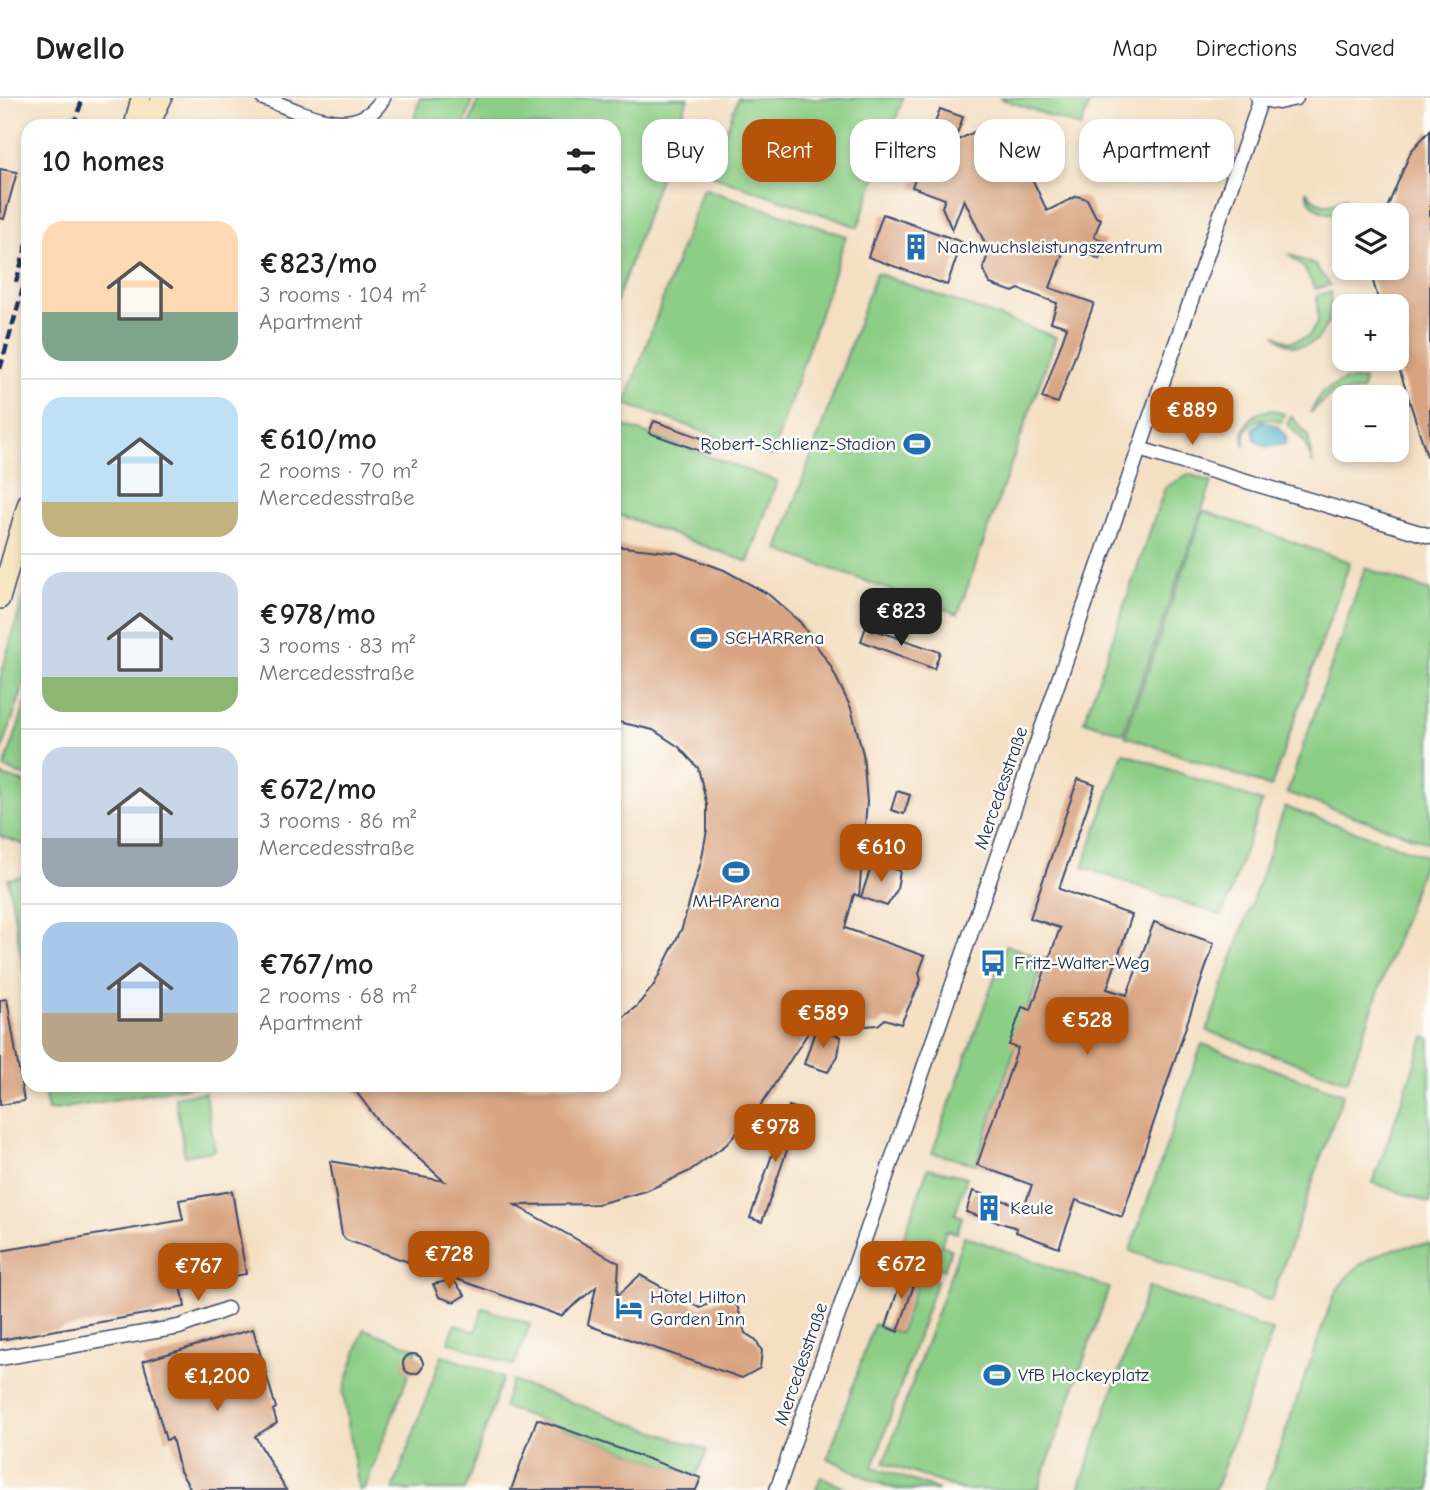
<!DOCTYPE html>
<meta charset="utf-8">
<style>
:root{--surface:#fff;--page:#f2f2f2;--text:#222;--muted:#767676;--line:#e0e0e0;--accent:#b45309}
body{margin:0;font-family:"Comic Neue",sans-serif;background:var(--page);color:var(--text);height:100vh;display:flex;flex-direction:column;font-size:26px;white-space:nowrap}
*{box-sizing:border-box;margin:0}
p{font-size:23px;color:var(--muted)}
.icon{flex:none;width:38px;height:38px;fill:none;stroke:currentColor;stroke-width:2;stroke-linecap:round;stroke-linejoin:round}
.map{position:relative;flex:1;overflow:hidden}
.sheet{position:absolute;left:21px;top:21px;width:600px;height:973px;display:flex;flex-direction:column;background:var(--surface);border-radius:21px;box-shadow:0 4px 10px #0003}
.sheet>*{flex:none}
.guide{position:absolute;left:642px;top:21px;width:665px;height:63px;display:flex;gap:14px}
.tools{position:absolute;left:1332px;top:105px;display:grid;gap:14px}
.tools a{display:grid;place-items:center;width:77px;height:77px;border-radius:14px;background:var(--surface);box-shadow:0 4px 10px #0003;font-size:35px}
.price{position:absolute;translate:-50% -60px;padding:0 16px;border-radius:14px;background:var(--accent);color:#fff;font-size:23px;line-height:46px;filter:drop-shadow(0 2px 4px #0008)}
.price::after{content:'';position:absolute;left:50%;top:42px;width:21px;height:16px;margin-left:-10px;background:inherit;clip-path:polygon(0 0,100% 0,50% 100%)}
.price.active{background:#222;color:#fff}
ul{padding:0;list-style:none}
li{display:flex;align-items:center;gap:21px;height:175px;padding:0 21px}
li+li{border-top:2px solid var(--line)}
li span{display:grid;place-items:center;flex:none;width:196px;height:140px;border-radius:21px;color:#555}
li>.icon{margin-inline-start:auto}
span .icon{width:84px;height:84px;fill:#fffc;stroke-width:1}
li b{font-size:30px}
h2{display:flex;justify-content:space-between;align-items:center;height:84px;padding:0 21px;font-size:30px}
.pill{padding:0 24px;border-radius:21px;background:var(--surface);box-shadow:0 4px 10px #0003;font-size:24px;line-height:63px}
.pill.active{background:var(--accent);color:#fff}
header{display:flex;align-items:center;gap:42px;box-sizing:border-box;height:98px;padding:0 35px;background:var(--surface);border-bottom:2px solid var(--line)}
header strong{font-size:33px}
nav{display:flex;gap:38px;margin-inline-start:auto;font-size:24px}
.map>svg:first-child{display:block}
.green{fill:#8cce86;stroke:#547e72;stroke-width:2}
.water{fill:#4db3cc;stroke:#347195;stroke-width:2}
.building{fill:#d8a481}
.lines{fill:none;stroke-linecap:round;stroke-linejoin:round}
.street-casing{stroke:#3c496d;stroke-width:17}
.secondary-casing{stroke:#3c496d;stroke-width:22}
.street{stroke:#fff;stroke-width:14}
.secondary{stroke:#f7e8c3;stroke-width:19}
.rail{stroke:#1b2f5e;stroke-width:4.5;stroke-dasharray:10 5;stroke-linecap:butt}
.labels{text-anchor:middle;dominant-baseline:central;stroke-width:5;stroke-linejoin:round;paint-order:stroke}
.poi-label{font-size:19px;fill:#1b2f5e;stroke:#fdfcf7;text-anchor:start}
.street-label{font-size:19px;fill:#1b2f5e;stroke:#fdfcf7}
</style>
<header>
<strong>Dwello</strong>
<nav><a>Map</a><a>Directions</a><a>Saved</a></nav>
</header>
<div class="map">
<svg width="1430" height="1392" viewBox="0 0 1430 1392">
<rect width="100%" height="100%" fill="#fdfcf7"/>
<filter id="ink" filterUnits="userSpaceOnUse"><feTurbulence type="fractalNoise" baseFrequency=".0143" numOctaves="2"/><feDisplacementMap in="SourceGraphic" scale="14" xChannelSelector="R" yChannelSelector="G"/><feConvolveMatrix kernelMatrix="1 2 1 2 8 2 1 2 1" color-interpolation-filters="sRGB"/></filter>
<filter id="wash" filterUnits="userSpaceOnUse"><feTurbulence type="fractalNoise" baseFrequency=".00686" numOctaves="4" result="noise"/><feDisplacementMap in="SourceGraphic" scale="28" xChannelSelector="R" yChannelSelector="G"/><feGaussianBlur stdDeviation="1.57" result="paint"/><feColorMatrix in="noise" values="0 0 0 0 0 0 0 0 0 0 0 0 0 0 0 0 0 1.4 0 .05"/><feComposite in="paint" operator="in"/></filter>
<g filter="url(#wash)">
<rect width="100%" height="100%" fill="#f4dfc3"/>
<g class="green">
<polygon points="420,0 473,0 464,28 412,28"/>
<polygon points="479,0 688,0 614,211 614,28 469,28"/>
<polygon points="738,0 903,0 858,129 711,77"/>
<polygon points="999,0 1091,0 1081,29"/>
<polygon points="703,90 846,138 772,358 625,306"/>
<path d="M1306 92C1315 108 1330 110 1345 99L1351 111C1332 120 1310 115 1306 92Z"/>
<polygon points="1288,156 1315,167 1330,187 1315,191 1304,170"/>
<polygon points="876,175 1056,239 958,516 778,452"/>
<path d="M1331 194 1329 223 1317 242C1301 252 1287 250 1275 236L1289 244 1308 239 1318 224 1317 197Z"/>
<polygon points="1345,282 1364,282 1362,293 1331,296 1310,315 1322,294"/>
<path d="M1270 312 1284 316 1281 324C1260 315 1242 324 1245 348 1239 328 1250 316 1270 312Z"/>
<polygon points="1291,318 1308,338 1313,366 1304,343 1287,326"/>
<polygon points="622,327 777,383 748,464 614,415 614,348"/>
<polygon points="1188,376 1212,384 1123,635 1084,623 1165,390"/>
<polygon points="1204,413 1350,464 1271,689 1125,638"/>
<polygon points="1365,470 1430,493 1430,745 1287,695"/>
<polygon points="28,484 28,574 0,658 0,580"/>
<polygon points="28,600 28,679 4,670"/>
<polygon points="1123,655 1262,704 1222,818 1083,769"/>
<polygon points="0,677 28,686 28,748 0,738"/>
<polygon points="1285,709 1426,758 1347,983 1207,933"/>
<polygon points="28,777 28,898 8,781"/>
<polygon points="1006,847 1045,861 976,1066 932,1055"/>
<polygon points="1424,939 1430,941 1430,1105 1373,1085"/>
<polygon points="1202,946 1343,996 1271,1203 1130,1153"/>
<polygon points="43,987 200,987 48,1013"/>
<polygon points="205,994 215,1052 185,1058 175,999"/>
<polygon points="928,1070 967,1079 955,1116 962,1119 957,1135 946,1132 941,1147 951,1151 944,1172 898,1156"/>
<polygon points="964,1138 1109,1190 1038,1392 962,1392 884,1365"/>
<path d="M1430 1146V1392H1265L1333 1199C1353 1162 1389 1147 1430 1146Z"/>
<polygon points="920,1176 937,1182 873,1369 939,1392 899,1392 873,1383 828,1360 874,1226 900,1235"/>
<polygon points="1148,1189 1273,1233 1215,1392 1079,1392"/>
<polygon points="483,1210 530,1226 514,1268 449,1244 455,1226 475,1234"/>
<polygon points="364,1231 417,1251 415,1257 405,1261 404,1270 409,1275 364,1392 359,1392 343,1294"/>
<polygon points="442,1257 503,1279 465,1392 393,1392"/>
<polygon points="512,1283 707,1352 696,1378 503,1309"/>
<polygon points="821,1378 847,1392 816,1392"/>
</g>
<polygon class="water" points="1262,323 1278,328 1287,340 1285,346 1267,349 1255,342 1253,330"/>
<g id="blocks">
<g class="building">
<polygon points="940,11 963,19 954,44 988,27 1030,44 1018,50 1047,113 1077,98 1087,101 1096,119 1101,121 1094,139 1105,143 1099,161 1073,147 1064,152 1050,190 1094,205 1058,305 1042,300 1067,229 1051,224 1057,205 1019,191 1013,194 990,186 983,170 989,154 964,101 952,132 942,109 945,101 912,89"/>
<polygon points="1430,32 1430,358 1427,358 1396,261 1396,208 1380,208 1371,176 1372,170 1396,170 1396,117 1384,117 1411,53"/>
<polygon points="0,71 17,74 4,121 0,120"/>
<polygon points="883,116 962,144 947,187 868,159"/>
<polygon points="654,323 713,344 709,356 649,335"/>
<polygon points="614,448 678,455 724,472 768,496 800,524 830,567 851,610 863,656 867,704 859,798 854,796 845,830 925,858 919,875 921,882 901,926 885,921 878,927 865,928 855,922 851,908 821,898 808,928 812,929 759,1010 727,1046 688,1074 646,1093 598,1106 515,1107 619,1165 617,1198 640,1177 700,1210 722,1200 731,1200 738,1210 745,1235 756,1242 762,1253 760,1270 742,1280 593,1229 588,1226 596,1189 561,1218 346,1142 342,1137 330,1063 444,1083 383,1029 351,987 614,987 614,926 637,908 654,887 682,830 701,764 707,732 707,707 698,670 679,649 653,632 614,623"/>
<polygon points="866,529 940,554 934,571 861,543"/>
<polygon points="1078,681 1095,687 1059,791 1132,817 1107,891 1127,897 1154,824 1214,845 1122,1119 1076,1102 1059,1150 1016,1134 1017,1130 966,1114 973,1093 1024,1109 1032,1087 977,1067 1018,950 1009,947 1014,932 1022,909 1031,912 1060,830 1030,820"/>
<polygon points="897,693 910,697 904,716 891,712"/>
<polygon points="873,763 900,773 897,792 887,808 861,799"/>
<polygon points="7,901 24,1003 0,1007 0,902"/>
<polygon points="816,930 841,939 838,958 828,974 804,966"/>
<polygon points="789,1008 801,1012 762,1124 750,1120"/>
<polygon points="232,1093 246,1176 181,1187 185,1209 0,1242 0,1153 183,1122 179,1102"/>
<polygon points="904,1173 917,1178 898,1234 886,1229"/>
<polygon points="453,1182 465,1197 454,1204 439,1199 433,1186"/>
<polygon points="253,1231 276,1310 273,1312 277,1325 255,1338 286,1392 191,1392 180,1373 172,1340 166,1342 143,1263"/>
<circle cx="413" cy="1266" r="10"/>
<polygon points="537,1321 701,1380 696,1392 511,1392"/>
</g>
</g>
</g>
<g filter="url(#ink)">
<use href="#blocks" fill-opacity="0" stroke="#3c496d" stroke-width="2"/>
<g class="lines">
<g class="street-casing">
<g id="street">
<path d="M263 0C301 13 356 47 383 0"/>
<polyline points="1258,0 1278,4 1296,0"/>
<polyline points="1139,351 1430,438"/>
<polyline points="0,1260 179,1229 227,1211"/>
<polyline points="777,1392 1261,1"/>
</g>
</g>
<g class="secondary-casing">
<g id="secondary">
<polyline points="134,28 141,0"/>
<polyline points="149,28 162,0"/>
<polyline points="0,501 28,404"/>
</g>
</g>
<use href="#street" class="street"/>
<use href="#secondary" class="secondary"/>
<g class="rail">
<polyline points="73,28 83,0"/>
<polyline points="16,184 28,143"/>
<polyline points="0,271 28,173"/>
</g>
</g>
</g>
<defs>
<g id="building-bare" transform="scale(2.1)"><path d="M-4-6H4V6H1V3H-1V6H-4ZM-2.5-4.3h1.7v1.8h-1.7ZM.8-4.3h1.7v1.8H.8ZM-2.5-1h1.7V.8h-1.7ZM.8-1h1.7V.8H.8Z" fill="#1f6fb2" stroke="#fdfcf7" stroke-width="2.5" paint-order="stroke"/></g>
<g id="stadium-bare" transform="scale(2.1)"><path d="M0-5a6.5 5 0 1 0 0 10a6.5 5 0 1 0 0-10ZM-3.5-1.8h7v3.6h-7Z" fill="#1f6fb2" stroke="#fdfcf7" stroke-width="2.5" paint-order="stroke"/></g>
<g id="bus-bare" transform="scale(2.1)"><path d="M-5-6H5V4H4V6H2V4H-2V6H-4V4H-5ZM-3.5-4V0h7V-4ZM-3.5 1.2v1.5H-2V1.2ZM2 1.2v1.5H3.5V1.2Z" fill="#1f6fb2" stroke="#fdfcf7" stroke-width="2.5" paint-order="stroke"/></g>
<g id="hotel-bare" transform="scale(2.1)"><path d="M-6-4.5h1.5V1H6V5H4.5V3h-9V5H-6ZM-4 0a1.8 1.8 0 1 1 3.6 0ZM.5 0V-2.5h3Q6-2.5 6 0Z" fill="#1f6fb2" stroke="#fdfcf7" stroke-width="2.5" paint-order="stroke"/></g>
</defs>
<g fill-rule="evenodd">
<use href="#building-bare" x="916" y="149"/>
<use href="#stadium-bare" x="917" y="346"/>
<use href="#stadium-bare" x="704" y="540"/>
<use href="#stadium-bare" x="736" y="774"/>
<use href="#bus-bare" x="993" y="865"/>
<use href="#building-bare" x="989" y="1110"/>
<use href="#hotel-bare" x="629" y="1210"/>
<use href="#stadium-bare" x="997" y="1277"/>
</g>
<g class="labels">
<g class="poi-label">
<text x="937" y="149">Nachwuchsleistungszentrum</text>
<text x="896" y="346" text-anchor="end">Robert-Schlienz-Stadion</text>
<text x="725" y="540">SCHARRena</text>
<text x="736" y="803" text-anchor="middle">MHPArena</text>
<text x="1014" y="865">Fritz-Walter-Weg</text>
<text x="1010" y="1110">Keule</text>
<text x="650" y="1199">Hotel Hilton<tspan x="650" dy="22">Garden Inn</tspan></text>
<text x="1018" y="1277">VfB Hockeyplatz</text>
</g>
<g class="street-label">
<text transform="translate(1001 690) rotate(-71)">Mercedesstraße</text>
<text transform="translate(801 1266) rotate(-71)">Mercedesstraße</text>
</g>
</g>
</svg>
<div class="tools">
<a><svg class="icon" aria-label="layers" viewBox="0 0 24 24"><path d="M12 4l9 5-9 5-9-5zM3 14l9 5 9-5"/></svg></a>
<a>+</a>
<a>−</a>
</div>
<b class="price" style="left:1192px;top:349px">€889</b>
<b class="price active" style="left:901px;top:550px">€823</b>
<b class="price" style="left:881px;top:786px">€610</b>
<b class="price" style="left:823px;top:952px">€589</b>
<b class="price" style="left:1087px;top:959px">€528</b>
<b class="price" style="left:775px;top:1066px">€978</b>
<b class="price" style="left:449px;top:1193px">€728</b>
<b class="price" style="left:901px;top:1203px">€672</b>
<b class="price" style="left:198px;top:1205px">€767</b>
<b class="price" style="left:217px;top:1315px">€1,200</b>
<div class="guide">
<a class="pill">Buy</a>
<a class="pill active">Rent</a>
<a class="pill">Filters</a>
<a class="pill">New</a>
<a class="pill">Apartment</a>
</div>
<section class="sheet">
<h2>10 homes<svg class="icon" aria-label="filters" viewBox="0 0 24 24"><path d="M4 7h16M4 17h16"/><circle cx="9" cy="7" r="2"/><circle cx="15" cy="17" r="2"/></svg></h2>
<ul>
<li><span style="background:linear-gradient(#ffd9b3 65%,#7fa58c 0)"><svg class="icon" aria-label="home" viewBox="0 0 24 24"><path d="M3 11l9-7 9 7M6 9v11h12V9"/></svg></span><div><b>€823/mo</b><p>3 rooms · 104 m²</p><p>Apartment</p></div></li>
<li><span style="background:linear-gradient(#bfe0f5 75%,#c2b280 0)"><svg class="icon" aria-label="home" viewBox="0 0 24 24"><path d="M3 11l9-7 9 7M6 9v11h12V9"/></svg></span><div><b>€610/mo</b><p>2 rooms · 70 m²</p><p>Mercedesstraße</p></div></li>
<li><span style="background:linear-gradient(#c9d6e8 75%,#8fb573 0)"><svg class="icon" aria-label="home" viewBox="0 0 24 24"><path d="M3 11l9-7 9 7M6 9v11h12V9"/></svg></span><div><b>€978/mo</b><p>3 rooms · 83 m²</p><p>Mercedesstraße</p></div></li>
<li><span style="background:linear-gradient(#c9d6e8 65%,#9aa5b1 0)"><svg class="icon" aria-label="home" viewBox="0 0 24 24"><path d="M3 11l9-7 9 7M6 9v11h12V9"/></svg></span><div><b>€672/mo</b><p>3 rooms · 86 m²</p><p>Mercedesstraße</p></div></li>
<li><span style="background:linear-gradient(#a9c7e8 65%,#b9a48a 0)"><svg class="icon" aria-label="home" viewBox="0 0 24 24"><path d="M3 11l9-7 9 7M6 9v11h12V9"/></svg></span><div><b>€767/mo</b><p>2 rooms · 68 m²</p><p>Apartment</p></div></li>
</ul>
</section>
</div>
